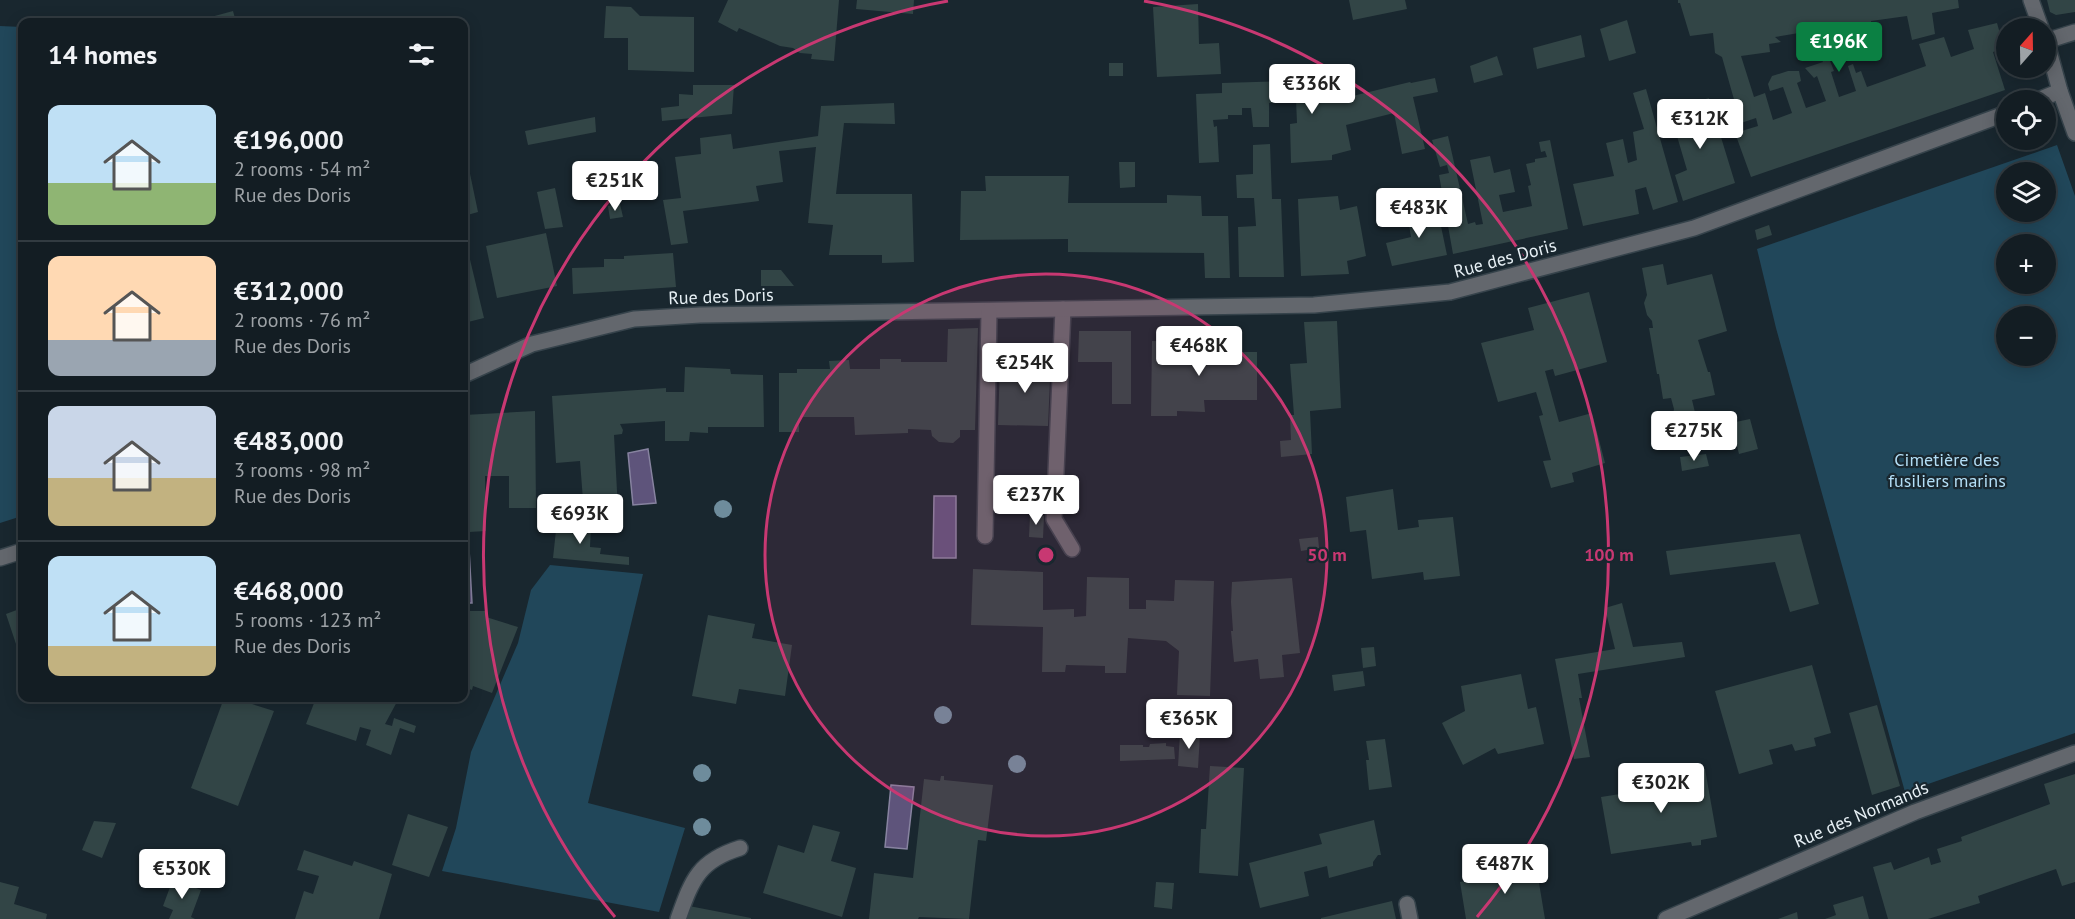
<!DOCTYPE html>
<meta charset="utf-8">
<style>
:root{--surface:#131d23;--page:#1c262b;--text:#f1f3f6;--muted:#9da2a6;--line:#323b41;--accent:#0b8043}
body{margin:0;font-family:"PT Sans",sans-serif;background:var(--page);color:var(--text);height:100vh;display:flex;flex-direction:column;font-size:22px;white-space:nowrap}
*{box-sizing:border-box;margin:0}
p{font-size:20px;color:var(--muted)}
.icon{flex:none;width:33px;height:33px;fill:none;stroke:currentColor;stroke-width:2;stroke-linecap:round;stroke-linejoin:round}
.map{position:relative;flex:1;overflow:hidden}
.details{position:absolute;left:18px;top:18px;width:450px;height:684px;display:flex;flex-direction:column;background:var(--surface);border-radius:12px;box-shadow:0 3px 15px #0003,0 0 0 2px var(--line)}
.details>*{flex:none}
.needle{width:39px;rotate:20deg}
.tools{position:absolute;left:1996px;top:18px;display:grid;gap:12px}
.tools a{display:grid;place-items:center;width:60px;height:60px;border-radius:50%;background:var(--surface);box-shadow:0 3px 15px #0003,0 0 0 2px var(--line);font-size:30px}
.price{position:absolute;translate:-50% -51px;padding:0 14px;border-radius:6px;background:#fff;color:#222;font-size:20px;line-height:39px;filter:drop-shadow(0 2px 3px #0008)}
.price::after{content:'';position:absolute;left:50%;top:36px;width:18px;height:14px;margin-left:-9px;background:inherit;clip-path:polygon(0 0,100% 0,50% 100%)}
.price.on{background:var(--accent);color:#fff}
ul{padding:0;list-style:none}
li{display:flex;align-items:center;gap:18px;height:150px;padding:0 30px}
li+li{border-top:2px solid var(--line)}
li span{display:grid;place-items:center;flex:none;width:168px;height:120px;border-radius:12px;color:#555}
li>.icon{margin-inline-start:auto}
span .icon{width:72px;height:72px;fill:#fffc;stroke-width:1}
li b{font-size:26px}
h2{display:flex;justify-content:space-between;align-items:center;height:72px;padding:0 30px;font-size:26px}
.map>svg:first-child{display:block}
.green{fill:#21475a;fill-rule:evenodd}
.water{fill:#5e547b;stroke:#8783a0;stroke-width:1.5}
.building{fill:#324546}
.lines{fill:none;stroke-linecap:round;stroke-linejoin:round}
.minor-casing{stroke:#36434b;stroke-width:18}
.minor{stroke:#63676d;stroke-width:15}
.tree{fill:#6e8c9c}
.ring{fill:none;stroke:#c83872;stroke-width:3}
.labels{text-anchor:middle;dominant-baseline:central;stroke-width:4.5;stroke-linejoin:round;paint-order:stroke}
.street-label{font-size:18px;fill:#e7f0f5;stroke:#19272f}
.park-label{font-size:18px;fill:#b3def6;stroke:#19272f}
.centre{fill:#c83872;stroke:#19272f;stroke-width:3}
.ring-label{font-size:18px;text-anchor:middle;font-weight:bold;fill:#c83872;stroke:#19272f;stroke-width:4.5;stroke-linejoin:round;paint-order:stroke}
</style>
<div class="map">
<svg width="2075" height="919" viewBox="0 0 2075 919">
<rect width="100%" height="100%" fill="#19272f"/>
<g class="green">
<polygon points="0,26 22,27 22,516 0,523"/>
<path d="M2057 145 2075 196V733L1905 792 1776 328 1757 249ZM2007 172H2046V212H2007ZM2007 244H2046V284H2007ZM2007 316H2046V356H2007Z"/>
<polygon points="550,565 643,574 588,803 685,828 659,912 442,871 456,828 471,752 518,643 531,590"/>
</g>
<g class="water">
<polygon points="648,449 656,503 633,505 628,453"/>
<polygon points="934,496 956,496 956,558 933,558"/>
<polygon points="464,549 469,549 472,603 464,603"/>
<polygon points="891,785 914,787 907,849 885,847"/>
</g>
<g class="building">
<polygon points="728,0 839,0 834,61 811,59 812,54 800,53 793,48 780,46 739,28 737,32 718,22"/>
<polygon points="857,0 914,0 913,14 856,9"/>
<polygon points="1349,0 1405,0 1407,9 1353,20"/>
<polygon points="1678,0 1958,0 1959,8 1932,13 1935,34 1912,40 1907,16 1871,21 1874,43 1851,48 1846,25 1775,37 1781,42 1769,44 1770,52 1741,56 1754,97 1765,93 1773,120 1792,113 1783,87 1770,91 1768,84 1772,76 1788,71 1799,71 1801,81 1797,83 1806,108 1826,101 1817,76 1814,78 1805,68 1823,62 1819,55 1827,53 1834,71 1831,72 1839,97 1856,91 1848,66 1853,64 1856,73 1861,71 1867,87 1926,66 1919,44 1944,37 1951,57 1974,49 1968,30 1997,23 2004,48 1993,52 2005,90 1751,177 1735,133 1758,126 1756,118 1738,124 1732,103 1735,103 1722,57 1715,53 1713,33 1690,36 1680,3 1678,3"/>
<polygon points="2047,0 2075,0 2075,12 2056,15 2050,12"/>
<polygon points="1198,4 1199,44 1219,43 1221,74 1157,77 1153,7"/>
<polygon points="606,6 631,7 640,16 694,17 694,72 628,70 628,38 604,38"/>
<polygon points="233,11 236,22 201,22 200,20"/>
<polygon points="1627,20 1636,53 1609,61 1600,29"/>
<polygon points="1581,35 1585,57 1537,69 1533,48"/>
<polygon points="1497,56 1503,75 1474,83 1470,66"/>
<rect x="1109" y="63" width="14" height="13"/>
<polygon points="1435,78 1438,92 1413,97 1425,149 1402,154 1394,113 1346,125 1351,150 1332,155 1332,160 1291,163 1290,124 1297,123 1296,100 1269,103 1269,127 1253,127 1251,108 1242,108 1242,115 1228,115 1228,119 1213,120 1214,127 1217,126 1219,162 1199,163 1196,94 1222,93 1222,83 1321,80 1324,103 1410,82 1411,83"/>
<polygon points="693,85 734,85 732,114 662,121 661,108 679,106 679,94 693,95"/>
<polygon points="1646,89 1678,202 1653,210 1646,187 1635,190 1639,214 1583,226 1573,184 1614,176 1606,143 1623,139 1628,163 1637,160 1633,132 1644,129 1633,93"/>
<polygon points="1709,98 1735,183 1683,201 1675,175 1687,170 1669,109"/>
<polygon points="894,103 895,124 844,123 836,194 912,194 914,262 882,263 882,255 829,255 833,225 808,223 816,147 779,151 783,182 756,186 759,201 683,211 688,243 671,245 663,200 681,198 675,157 701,154 700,138 731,134 733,149 818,136 821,106"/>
<polygon points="595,117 596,132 528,145 525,131"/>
<polygon points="1448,136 1468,224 1475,222 1476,225 1483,224 1470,160 1490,156 1494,173 1510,169 1515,192 1499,195 1503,212 1532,206 1528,186 1531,185 1526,164 1535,162 1535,159 1547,157 1545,151 1541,152 1539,142 1550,140 1568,229 1453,254 1439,175 1449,173 1447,165 1440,167 1432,140"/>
<polygon points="1270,144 1272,199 1281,199 1284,277 1239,277 1238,227 1256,226 1254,198 1237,198 1236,175 1253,174 1253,145"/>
<polygon points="1119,162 1135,162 1135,187 1120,188"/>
<polygon points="469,169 478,212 464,216 464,171"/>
<polygon points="985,176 1069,176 1068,203 1167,203 1167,195 1201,196 1202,216 1228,216 1230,278 1205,278 1204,253 1068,252 1068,239 960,240 961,191 986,191"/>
<polygon points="555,188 563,227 545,229 537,192"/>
<polygon points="1338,196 1340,210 1357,206 1366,256 1347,261 1349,274 1301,276 1298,199"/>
<polygon points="620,204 623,217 610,219 608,206"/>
<polygon points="1437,207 1447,255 1392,266 1386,243 1411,237 1407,213"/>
<polygon points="1769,225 1772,235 1757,240 1755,230"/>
<polygon points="546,233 557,286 497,298 486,246"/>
<polygon points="467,247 484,318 464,323 464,248"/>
<polygon points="673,253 676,287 573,294 572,268 604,267 604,259 624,259 624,256"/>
<polygon points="1663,264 1667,285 1712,274 1727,331 1698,340 1708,372 1710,372 1715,395 1692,400 1698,425 1675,431 1672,419 1674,409 1671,398 1663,399 1659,374 1657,374 1649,328 1653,328 1652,321 1647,315 1644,303 1647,295 1642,268"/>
<polygon points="761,270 781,270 794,286 761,286"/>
<polygon points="1589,292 1607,362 1555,376 1553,369 1545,371 1559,422 1592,413 1605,463 1572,473 1574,482 1551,488 1543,461 1551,460 1539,416 1543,415 1536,392 1498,402 1481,343 1534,330 1528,308"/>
<polygon points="1337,321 1341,408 1310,411 1312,454 1281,457 1280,441 1291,440 1290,415 1294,415 1290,364 1307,363 1304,322"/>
<polygon points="978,328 975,430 960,430 960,437 953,443 939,442 932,436 931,430 908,429 908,433 855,435 854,417 799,417 799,432 779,432 779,373 797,373 797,369 830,369 829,361 849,360 850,369 880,369 880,359 901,359 901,362 947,362 948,329"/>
<polygon points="1079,331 1131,331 1131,404 1112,404 1112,362 1078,362"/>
<polygon points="1152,341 1204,342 1204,352 1257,352 1257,400 1204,400 1205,412 1177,411 1177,416 1151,416"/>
<polygon points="1036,356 1051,356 1048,426 998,425 1000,363 1022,363 1022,368 1035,368"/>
<polygon points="685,367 730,369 731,374 763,375 764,427 708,427 708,433 690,432 689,441 665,441 665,421 620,424 623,430 622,434 614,435 618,510 584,513 580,461 556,463 552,396 666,388 666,392 684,392"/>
<polygon points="535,411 536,508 509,508 509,476 485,476 486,531 469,532 469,540 464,540 464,415"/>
<polygon points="1750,419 1758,449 1739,454 1731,423"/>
<polygon points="1706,454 1709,466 1682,471 1680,457"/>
<polygon points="1393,489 1398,530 1419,527 1418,520 1453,517 1460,576 1424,580 1423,572 1372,579 1366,530 1350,532 1346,497"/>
<polygon points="1030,515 1044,516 1043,538 1029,537"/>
<polygon points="557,521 579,522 578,525 591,526 590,547 601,548 600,554 629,557 629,565 553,558"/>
<polygon points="1800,534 1819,604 1790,612 1775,562 1670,575 1666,551"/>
<polygon points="1318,537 1319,548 1301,551 1299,539"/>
<polygon points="973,569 1043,572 1043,610 1074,609 1074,617 1086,616 1087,577 1129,578 1129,609 1146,609 1146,600 1174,601 1175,580 1214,581 1210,696 1177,695 1179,651 1166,641 1128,638 1126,673 1105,673 1105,666 1066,665 1065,672 1042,672 1043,627 971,625"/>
<polygon points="1292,578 1300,653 1282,655 1284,677 1260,679 1258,659 1234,662 1231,631 1233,631 1231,602 1232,582"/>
<polygon points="1622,603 1633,647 1682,642 1685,657 1578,674 1582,698 1579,698 1590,757 1574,759 1555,659 1615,649 1605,608"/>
<polygon points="22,608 22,662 6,614"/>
<polygon points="464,611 486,611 486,617 518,627 492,693 473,686 472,690 464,687"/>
<polygon points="708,615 755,624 752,638 792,645 785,696 739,689 736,704 692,696"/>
<polygon points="1374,647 1376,666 1363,668 1361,648"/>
<polygon points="1812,665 1831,733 1814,738 1816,746 1795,751 1792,744 1769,750 1773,764 1739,774 1715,691"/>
<polygon points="1363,671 1365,686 1334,691 1332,675"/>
<polygon points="1521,674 1528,709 1536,707 1544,744 1498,754 1495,748 1463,765 1442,723 1465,711 1461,686"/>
<polygon points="224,698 254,698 252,704 274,711 238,806 191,788"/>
<polygon points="316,698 399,698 385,724 392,726 394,718 416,726 414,733 400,728 391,755 366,745 371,730 360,727 356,741 306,724"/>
<polygon points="1877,705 1900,786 1872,795 1849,713"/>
<polygon points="1180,733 1200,734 1198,768 1178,766"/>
<polygon points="1385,739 1392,787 1369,790 1366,760 1369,760 1366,741"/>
<polygon points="1166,743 1166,746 1174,747 1175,759 1120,761 1120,745 1143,745 1143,747 1149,747 1150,744"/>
<polygon points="1210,766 1244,768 1238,876 1199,873 1201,829 1206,829"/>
<polygon points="1705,769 1717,837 1701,840 1701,845 1692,846 1691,842 1611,854 1601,797 1652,789 1651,780"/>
<polygon points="2075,774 2075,882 2062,886 2056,869 1978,896 1980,903 1928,919 1888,919 1873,867 1891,862 1894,870 1929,857 1931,865 1941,862 1937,849 1962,841 1961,837 2050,804 2044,784"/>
<polygon points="941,776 944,776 944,780 993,785 986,841 978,840 969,919 919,917 918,919 869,919 874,873 913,878 924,779 940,781"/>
<polygon points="408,814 448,827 429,877 392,865"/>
<polygon points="1374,820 1381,855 1378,855 1373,862 1373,866 1329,878 1327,866 1304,872 1309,896 1260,908 1249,863 1322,844 1319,834"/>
<polygon points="94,821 116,823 102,858 82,850"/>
<polygon points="813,825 840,832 831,861 856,868 842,917 763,893 778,845 804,853"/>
<polygon points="304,850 352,866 354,861 392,874 379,919 295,919 304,891 313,894 319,876 297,870"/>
<polygon points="1534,853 1545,919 1466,919 1460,882 1522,872 1519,856"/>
<polygon points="173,879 201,890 191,917 195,919 169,919 173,910 163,906"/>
<polygon points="0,882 19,887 14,904 47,914 46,919 0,919"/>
<polygon points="1156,882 1174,883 1172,909 1154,907"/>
<polygon points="1863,896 1869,919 1825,919 1836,915 1833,905"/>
<polygon points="1392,901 1396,919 1321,919 1321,918"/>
<polygon points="689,906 751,918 751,919 687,919"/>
<polygon points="1797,912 1798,919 1778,919"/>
</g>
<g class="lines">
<g class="minor-casing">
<g id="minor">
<polyline points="2031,0 2041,28"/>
<polyline points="2046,40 2060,91 2075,133"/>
<polyline points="2046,41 2075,32"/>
<polyline points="2038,100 2060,91"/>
<polyline points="1063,309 1054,519 1072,549"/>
<polyline points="464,375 532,344 634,319 700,315 1314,305 1450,292 1694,228 2007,113"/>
<polyline points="985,536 989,311"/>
<polyline points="0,558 22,551"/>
<polyline points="1407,904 1410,919"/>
<path d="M678 919C692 880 698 861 740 848"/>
<polyline points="1666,919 1915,812 2075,753"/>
</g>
</g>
<use href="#minor" class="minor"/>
</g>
<g class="tree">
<circle cx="723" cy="509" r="9"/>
<circle cx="943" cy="715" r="9"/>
<circle cx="1017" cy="764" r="9"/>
<circle cx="702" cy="773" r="9"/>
<circle cx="702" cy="827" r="9"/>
</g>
<circle cx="1046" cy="555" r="281" fill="#c83872" fill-opacity=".12"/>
<g class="ring">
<circle cx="1046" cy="555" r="281"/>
<path d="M615 917A563 563 0 0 1 948 1M1144 1A563 563 0 0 1 1477 917"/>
</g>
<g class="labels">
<g class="street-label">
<text transform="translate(1505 258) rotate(-15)">Rue des Doris</text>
<text transform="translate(721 296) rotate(-2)">Rue des Doris</text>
<text transform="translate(1861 814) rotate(-23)">Rue des Normands</text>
</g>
<g class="park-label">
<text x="1947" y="459">Cimetière des<tspan x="1947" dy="21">fusiliers marins</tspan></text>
</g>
</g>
<circle cx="1046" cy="555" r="9" class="centre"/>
<g class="ring-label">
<text x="1327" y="561">50 m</text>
<text x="1609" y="561">100 m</text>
</g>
</svg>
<div class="tools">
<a><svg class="needle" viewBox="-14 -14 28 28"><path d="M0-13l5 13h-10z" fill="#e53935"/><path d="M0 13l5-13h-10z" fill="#9da2a6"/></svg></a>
<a><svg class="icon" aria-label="locate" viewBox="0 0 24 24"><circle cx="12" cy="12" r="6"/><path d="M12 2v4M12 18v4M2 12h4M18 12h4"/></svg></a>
<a><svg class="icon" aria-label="layers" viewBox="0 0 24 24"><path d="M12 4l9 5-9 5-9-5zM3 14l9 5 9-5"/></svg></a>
<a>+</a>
<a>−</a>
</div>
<b class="price on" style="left:1839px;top:73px">€196K</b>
<b class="price" style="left:1312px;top:115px">€336K</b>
<b class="price" style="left:1700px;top:150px">€312K</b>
<b class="price" style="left:615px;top:212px">€251K</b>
<b class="price" style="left:1419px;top:239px">€483K</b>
<b class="price" style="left:1199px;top:377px">€468K</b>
<b class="price" style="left:1025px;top:394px">€254K</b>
<b class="price" style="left:1694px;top:462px">€275K</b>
<b class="price" style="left:1036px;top:526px">€237K</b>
<b class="price" style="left:580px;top:545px">€693K</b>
<b class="price" style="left:1189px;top:750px">€365K</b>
<b class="price" style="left:1661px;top:814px">€302K</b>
<b class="price" style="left:1505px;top:895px">€487K</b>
<b class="price" style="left:182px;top:900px">€530K</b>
<section class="details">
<h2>14 homes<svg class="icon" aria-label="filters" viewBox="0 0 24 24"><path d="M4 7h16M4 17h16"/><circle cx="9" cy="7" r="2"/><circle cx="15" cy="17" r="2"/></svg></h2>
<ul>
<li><span style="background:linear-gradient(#bfe0f5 65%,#8fb573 0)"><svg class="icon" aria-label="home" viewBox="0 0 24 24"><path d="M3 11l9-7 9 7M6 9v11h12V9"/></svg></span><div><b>€196,000</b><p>2 rooms · 54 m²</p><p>Rue des Doris</p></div></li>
<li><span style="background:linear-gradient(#ffd9b3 70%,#9aa5b1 0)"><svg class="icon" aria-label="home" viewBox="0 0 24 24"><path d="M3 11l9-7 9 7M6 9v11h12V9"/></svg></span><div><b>€312,000</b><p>2 rooms · 76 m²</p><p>Rue des Doris</p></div></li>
<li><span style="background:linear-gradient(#c9d6e8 60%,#c2b280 0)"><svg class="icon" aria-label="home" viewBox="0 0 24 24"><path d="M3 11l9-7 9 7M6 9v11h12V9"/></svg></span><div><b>€483,000</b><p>3 rooms · 98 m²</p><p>Rue des Doris</p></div></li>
<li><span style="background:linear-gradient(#bfe0f5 75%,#c2b280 0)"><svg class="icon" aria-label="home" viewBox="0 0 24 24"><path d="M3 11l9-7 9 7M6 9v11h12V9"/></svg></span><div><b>€468,000</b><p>5 rooms · 123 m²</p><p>Rue des Doris</p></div></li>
</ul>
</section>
</div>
